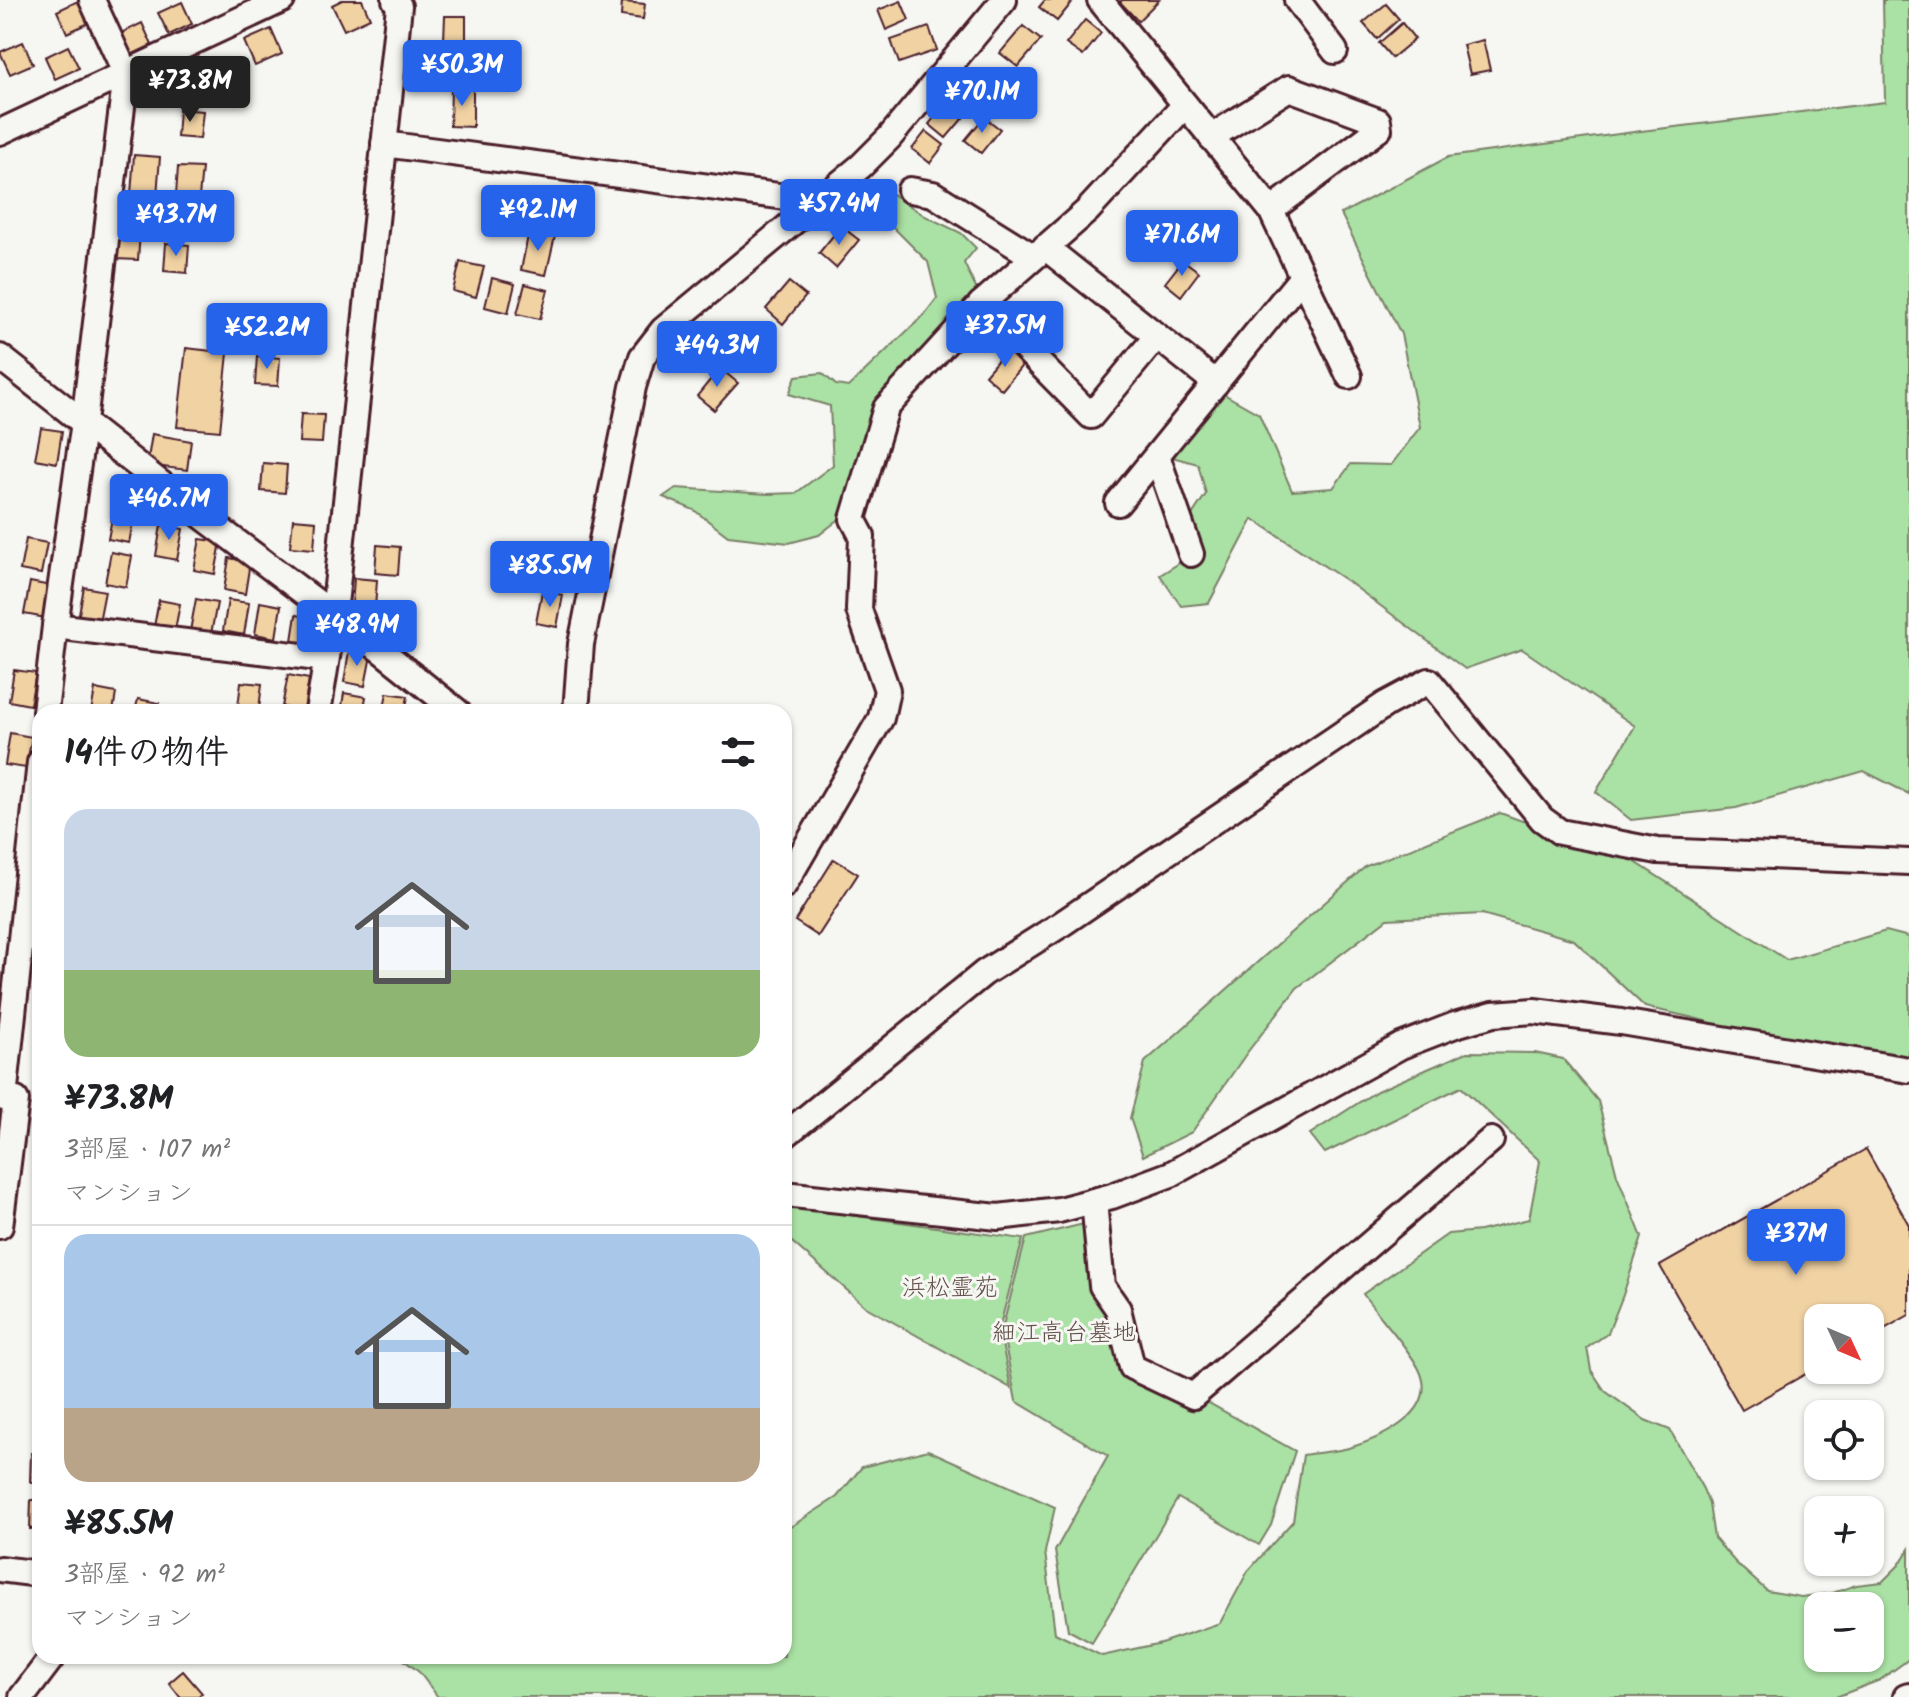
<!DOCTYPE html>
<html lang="ja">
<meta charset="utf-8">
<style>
:root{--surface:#fff;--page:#f6f6f6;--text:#202124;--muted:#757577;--line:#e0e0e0;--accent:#2563eb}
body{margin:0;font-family:Kalam,"Klee One",sans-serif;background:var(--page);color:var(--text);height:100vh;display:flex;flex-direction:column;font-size:30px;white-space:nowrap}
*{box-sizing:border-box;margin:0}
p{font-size:26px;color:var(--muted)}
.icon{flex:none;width:44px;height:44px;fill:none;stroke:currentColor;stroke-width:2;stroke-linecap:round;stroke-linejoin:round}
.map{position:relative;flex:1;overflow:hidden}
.details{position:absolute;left:32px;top:704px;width:760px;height:960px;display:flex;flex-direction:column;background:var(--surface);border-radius:24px;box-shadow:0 2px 6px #0004}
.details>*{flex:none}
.needle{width:52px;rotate:134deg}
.controls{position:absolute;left:1804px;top:1304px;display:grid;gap:16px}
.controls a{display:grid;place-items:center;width:80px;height:80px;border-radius:16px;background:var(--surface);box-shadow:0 2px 6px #0004;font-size:40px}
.price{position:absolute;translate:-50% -68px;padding:0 18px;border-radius:8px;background:var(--accent);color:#fff;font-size:26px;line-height:52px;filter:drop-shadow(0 2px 4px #0008)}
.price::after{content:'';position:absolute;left:50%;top:48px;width:24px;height:18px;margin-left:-12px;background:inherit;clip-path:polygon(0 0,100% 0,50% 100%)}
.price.active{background:#222;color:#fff}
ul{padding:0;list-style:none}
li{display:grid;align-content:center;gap:16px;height:424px;padding:0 32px}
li+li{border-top:2px solid var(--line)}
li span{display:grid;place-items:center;height:248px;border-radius:24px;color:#555}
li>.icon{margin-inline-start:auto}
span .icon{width:144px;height:144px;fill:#fffc;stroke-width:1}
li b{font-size:34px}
h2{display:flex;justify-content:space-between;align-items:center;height:96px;padding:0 32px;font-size:34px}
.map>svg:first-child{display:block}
.green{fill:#aae1a4;stroke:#7a8068;stroke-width:2;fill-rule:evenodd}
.building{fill:#f0d2a3;stroke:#4a1f2b;stroke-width:2}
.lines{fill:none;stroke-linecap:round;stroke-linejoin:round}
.minor-casing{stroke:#4a1f2b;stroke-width:30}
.minor{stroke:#f6f6f2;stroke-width:24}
.labels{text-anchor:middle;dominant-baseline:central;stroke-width:6;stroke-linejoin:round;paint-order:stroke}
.park-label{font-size:24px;fill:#625049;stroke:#f6f6f2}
</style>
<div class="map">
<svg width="1909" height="1697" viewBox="0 0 1909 1697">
<rect width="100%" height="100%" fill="#f6f6f2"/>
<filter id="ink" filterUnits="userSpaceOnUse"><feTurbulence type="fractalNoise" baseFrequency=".0125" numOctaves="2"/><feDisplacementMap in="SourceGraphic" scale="16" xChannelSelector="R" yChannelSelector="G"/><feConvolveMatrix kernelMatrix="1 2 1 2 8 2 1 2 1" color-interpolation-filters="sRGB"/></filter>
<g filter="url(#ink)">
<g class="green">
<polygon points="1883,0 1909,0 1909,794 1864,771 1736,808 1631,820 1596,792 1635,726 1522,649 1465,669 1350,583 1253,519 1209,603 1181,606 1160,575 1202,549 1192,515 1206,494 1198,464 1168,456 1222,393 1259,414 1292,491 1333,488 1351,464 1391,465 1420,427 1401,334 1341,214 1448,157 1641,131 1885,102"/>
<path d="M874 182 925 216 961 233 976 248 964 263 981 299 947 333 868 424 847 513 819 535 789 543 728 536 694 510 663 497 676 488 768 494 796 493 833 465 830 406 789 394 796 376 822 373 836 385 848 387 924 315 937 298 928 262 883 217C864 223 845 218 831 204L854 188Z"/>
<polygon points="1500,813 1632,860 1787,960 1886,931 1909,937 1909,1071 1851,1062 1694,1018 1645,1007 1574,940 1482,914 1387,919 1297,988 1246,1054 1192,1132 1143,1156 1130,1118 1145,1062 1366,866"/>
<path d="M1467 1052 1535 1053 1563 1059 1598 1101 1617 1175 1642 1237 1623 1295 1608 1333 1587 1348 1591 1370 1605 1391 1645 1420 1670 1430 1703 1489 1709 1504 1714 1538 1736 1563 1767 1591 1801 1597 1833 1593 1856 1585 1882 1582 1899 1565 1909 1549V1659L1880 1680 1836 1697H438L419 1672 399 1656H784V1531L837 1497 862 1467 928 1450 1055 1507 1045 1552 1055 1633 1102 1656 1161 1643 1220 1623 1248 1571 1293 1521 1303 1455C1319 1452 1337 1452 1352 1447 1384 1437 1440 1411 1419 1369 1408 1347 1378 1315 1363 1294L1448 1234 1480 1231 1529 1219 1540 1161 1461 1087 1325 1153 1310 1134 1377 1091ZM1870 1606V1658H1818V1606Z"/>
<polygon points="784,1206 1023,1239 999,1329 1011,1388 866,1307 784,1235"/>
<polygon points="1104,1219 1106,1288 1128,1358 1295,1451 1271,1525 1259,1545 1178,1498 1092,1643 1068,1630 1055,1551 1108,1456 1016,1401 1002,1329 1026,1238"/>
</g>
<g class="building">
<polygon points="80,0 91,22 67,33 57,11"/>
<polygon points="342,0 362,0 370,18 344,30 332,5"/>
<polygon points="1045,0 1074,0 1057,21 1039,7"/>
<polygon points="1122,0 1159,0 1138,21 1120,2"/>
<polygon points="901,1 909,20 886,30 878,10"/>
<polygon points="182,2 192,24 169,35 158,13"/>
<polygon points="622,2 645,4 643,19 621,16"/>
<polygon points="1386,4 1399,19 1377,39 1363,23"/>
<polygon points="445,16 466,16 466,40 444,40"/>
<polygon points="1085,20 1101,33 1083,56 1066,44"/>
<polygon points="142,23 152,45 129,56 119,34"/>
<polygon points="1402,23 1415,39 1392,58 1379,43"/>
<polygon points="1023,26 1041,40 1018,67 1000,53"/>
<polygon points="929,27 937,50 899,63 891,40"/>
<polygon points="271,29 282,54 255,66 244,41"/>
<polygon points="1483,40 1490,70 1470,74 1463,45"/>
<polygon points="23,42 33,64 10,74 0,52"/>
<polygon points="68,46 79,68 55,79 45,57"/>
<polygon points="194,58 205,84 184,93 173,67"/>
<polygon points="451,89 473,89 473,127 450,126"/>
<polygon points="952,96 969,111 946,138 929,124"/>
<polygon points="179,109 203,111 200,139 177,137"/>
<polygon points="984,117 1000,129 981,153 965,140"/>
<polygon points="926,131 944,145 930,163 912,149"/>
<polygon points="134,155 160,157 157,196 131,194"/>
<polygon points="178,167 202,168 199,197 176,195"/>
<polygon points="841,226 859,240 836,268 819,253"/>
<polygon points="117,231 140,232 138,260 115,259"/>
<polygon points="529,231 555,236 546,275 521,270"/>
<polygon points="166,243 189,245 187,273 164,271"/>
<polygon points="1183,260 1199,272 1181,296 1165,283"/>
<polygon points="460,262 484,267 476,297 453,291"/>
<polygon points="492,278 515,284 508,313 485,307"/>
<polygon points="789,282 806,296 783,324 766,309"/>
<polygon points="525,284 548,290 540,319 517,314"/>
<polygon points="186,348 228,353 220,431 177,427"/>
<polygon points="1008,348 1025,362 1002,390 985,375"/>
<polygon points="257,356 280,358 278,386 255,385"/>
<polygon points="720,368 738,383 714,410 697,396"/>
<polygon points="301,414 324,415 322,443 299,442"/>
<polygon points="41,428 62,431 57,463 35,459"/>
<polygon points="152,434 191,441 187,470 147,465"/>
<polygon points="263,463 287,465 285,493 261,491"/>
<polygon points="114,508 135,512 129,543 108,539"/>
<polygon points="293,519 316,521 314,549 290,547"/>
<polygon points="161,525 183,529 177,560 156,556"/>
<polygon points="26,539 47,543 41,574 20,570"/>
<polygon points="200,539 221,542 215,574 194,570"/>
<polygon points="377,545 400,547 398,575 375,573"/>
<polygon points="111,552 132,556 126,587 105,583"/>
<polygon points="229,558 250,562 245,594 224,590"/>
<polygon points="354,578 377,580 375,608 352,607"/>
<polygon points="30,582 51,586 46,618 24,614"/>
<polygon points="84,587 105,591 99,622 78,619"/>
<polygon points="542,591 563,595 557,627 536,623"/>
<polygon points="196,599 217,603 211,634 190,631"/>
<polygon points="159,600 180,604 174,635 153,632"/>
<polygon points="228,600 249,603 244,635 223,631"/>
<polygon points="260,602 281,606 276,638 255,634"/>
<polygon points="296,615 317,619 312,650 291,647"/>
<polygon points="349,651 371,655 365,686 344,682"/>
<polygon points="14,670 36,673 30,705 9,701"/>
<polygon points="288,675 309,679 304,710 282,707"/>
<polygon points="241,682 262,684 259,709 238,707"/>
<polygon points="95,689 116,693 113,712 91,712"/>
<polygon points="344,693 366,697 363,712 341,712"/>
<polygon points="387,693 408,696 405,712 383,712"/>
<polygon points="138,699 159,703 158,712 135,712"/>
<polygon points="10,733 32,737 26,768 5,765"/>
<polygon points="834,859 858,874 818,936 795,921"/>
<polygon points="1866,1149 1909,1225 1909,1315 1870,1337 1870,1318 1818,1318 1818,1367 1742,1410 1660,1266"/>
<polygon points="31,1453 40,1453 40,1482 30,1482"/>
<polygon points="31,1500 40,1500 40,1529 30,1529"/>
<polygon points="183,1671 202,1693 197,1697 180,1697 169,1683"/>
</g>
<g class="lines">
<g class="minor-casing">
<g id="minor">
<polyline points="1100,0 1271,210 1349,376"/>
<polyline points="1297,0 1335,51"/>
<polyline points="0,132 282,0"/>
<polyline points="1211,137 1289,88 1378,121 1379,129 1271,210"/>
<polyline points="384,144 816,201"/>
<polyline points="910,190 933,194 1034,257"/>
<polyline points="1045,247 1216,383"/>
<polyline points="981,304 1091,416 1157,336"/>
<polyline points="0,357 206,519 383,652 458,712"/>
<polyline points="1157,456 1191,554"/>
<polyline points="1118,503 1302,277"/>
<polyline points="55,626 326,659"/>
<polyline points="45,712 55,626 84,422 126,74 92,0"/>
<polyline points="318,712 334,614 399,6 395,0"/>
<polyline points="576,712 581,644 633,387 642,357 663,330 861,166 889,138 1004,0"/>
<polyline points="784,885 881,718 887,690 859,610 862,536 853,519 886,408 981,304 1087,211 1185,105"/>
<polyline points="4,1098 40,762"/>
<polyline points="784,1136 984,973 1060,925 1386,704 1429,681 1542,819 1560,832 1658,851 1909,862"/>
<polyline points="784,1194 998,1217 1059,1210 1112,1196 1171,1174 1401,1046 1455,1025 1493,1014 1534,1011 1621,1022 1909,1070"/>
<polyline points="1094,1201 1102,1286 1118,1309 1132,1367 1193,1396 1491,1140"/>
<polyline points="0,1226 16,1100"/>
<polyline points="0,1569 40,1574"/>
<polyline points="22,1697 53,1656"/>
<polyline points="1906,1697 1909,1696"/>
</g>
</g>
<use href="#minor" class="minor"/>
</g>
</g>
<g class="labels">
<g class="park-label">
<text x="950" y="1288">浜松霊苑</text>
<text x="1064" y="1333">細江高台墓地</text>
</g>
</g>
</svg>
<div class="controls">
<a><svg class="needle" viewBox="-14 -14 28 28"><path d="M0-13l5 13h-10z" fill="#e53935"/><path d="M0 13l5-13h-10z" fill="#757577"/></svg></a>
<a><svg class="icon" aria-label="locate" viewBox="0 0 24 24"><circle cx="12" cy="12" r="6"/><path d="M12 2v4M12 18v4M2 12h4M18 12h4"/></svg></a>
<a>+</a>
<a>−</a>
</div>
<b class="price" style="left:462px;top:108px">¥50.3M</b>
<b class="price active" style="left:190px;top:124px">¥73.8M</b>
<b class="price" style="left:982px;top:135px">¥70.1M</b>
<b class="price" style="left:839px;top:247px">¥57.4M</b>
<b class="price" style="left:538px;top:253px">¥92.1M</b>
<b class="price" style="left:176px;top:258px">¥93.7M</b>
<b class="price" style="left:1182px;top:278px">¥71.6M</b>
<b class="price" style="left:1005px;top:369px">¥37.5M</b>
<b class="price" style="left:267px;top:371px">¥52.2M</b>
<b class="price" style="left:717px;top:389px">¥44.3M</b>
<b class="price" style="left:169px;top:542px">¥46.7M</b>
<b class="price" style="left:550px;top:609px">¥85.5M</b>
<b class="price" style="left:357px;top:668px">¥48.9M</b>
<b class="price" style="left:1796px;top:1277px">¥37M</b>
<section class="details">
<h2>14件の物件<svg class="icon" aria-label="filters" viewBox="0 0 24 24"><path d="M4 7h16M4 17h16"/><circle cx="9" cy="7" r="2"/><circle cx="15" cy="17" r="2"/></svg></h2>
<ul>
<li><span style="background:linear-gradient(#c9d6e8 65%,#8fb573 0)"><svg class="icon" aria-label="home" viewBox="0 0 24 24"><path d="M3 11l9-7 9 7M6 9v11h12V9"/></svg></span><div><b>¥73.8M</b><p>3部屋 · 107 m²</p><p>マンション</p></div></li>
<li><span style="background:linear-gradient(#a9c7e8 70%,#b9a48a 0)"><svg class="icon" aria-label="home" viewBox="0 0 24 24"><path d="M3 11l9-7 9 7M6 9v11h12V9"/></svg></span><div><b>¥85.5M</b><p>3部屋 · 92 m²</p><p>マンション</p></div></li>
</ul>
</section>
</div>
